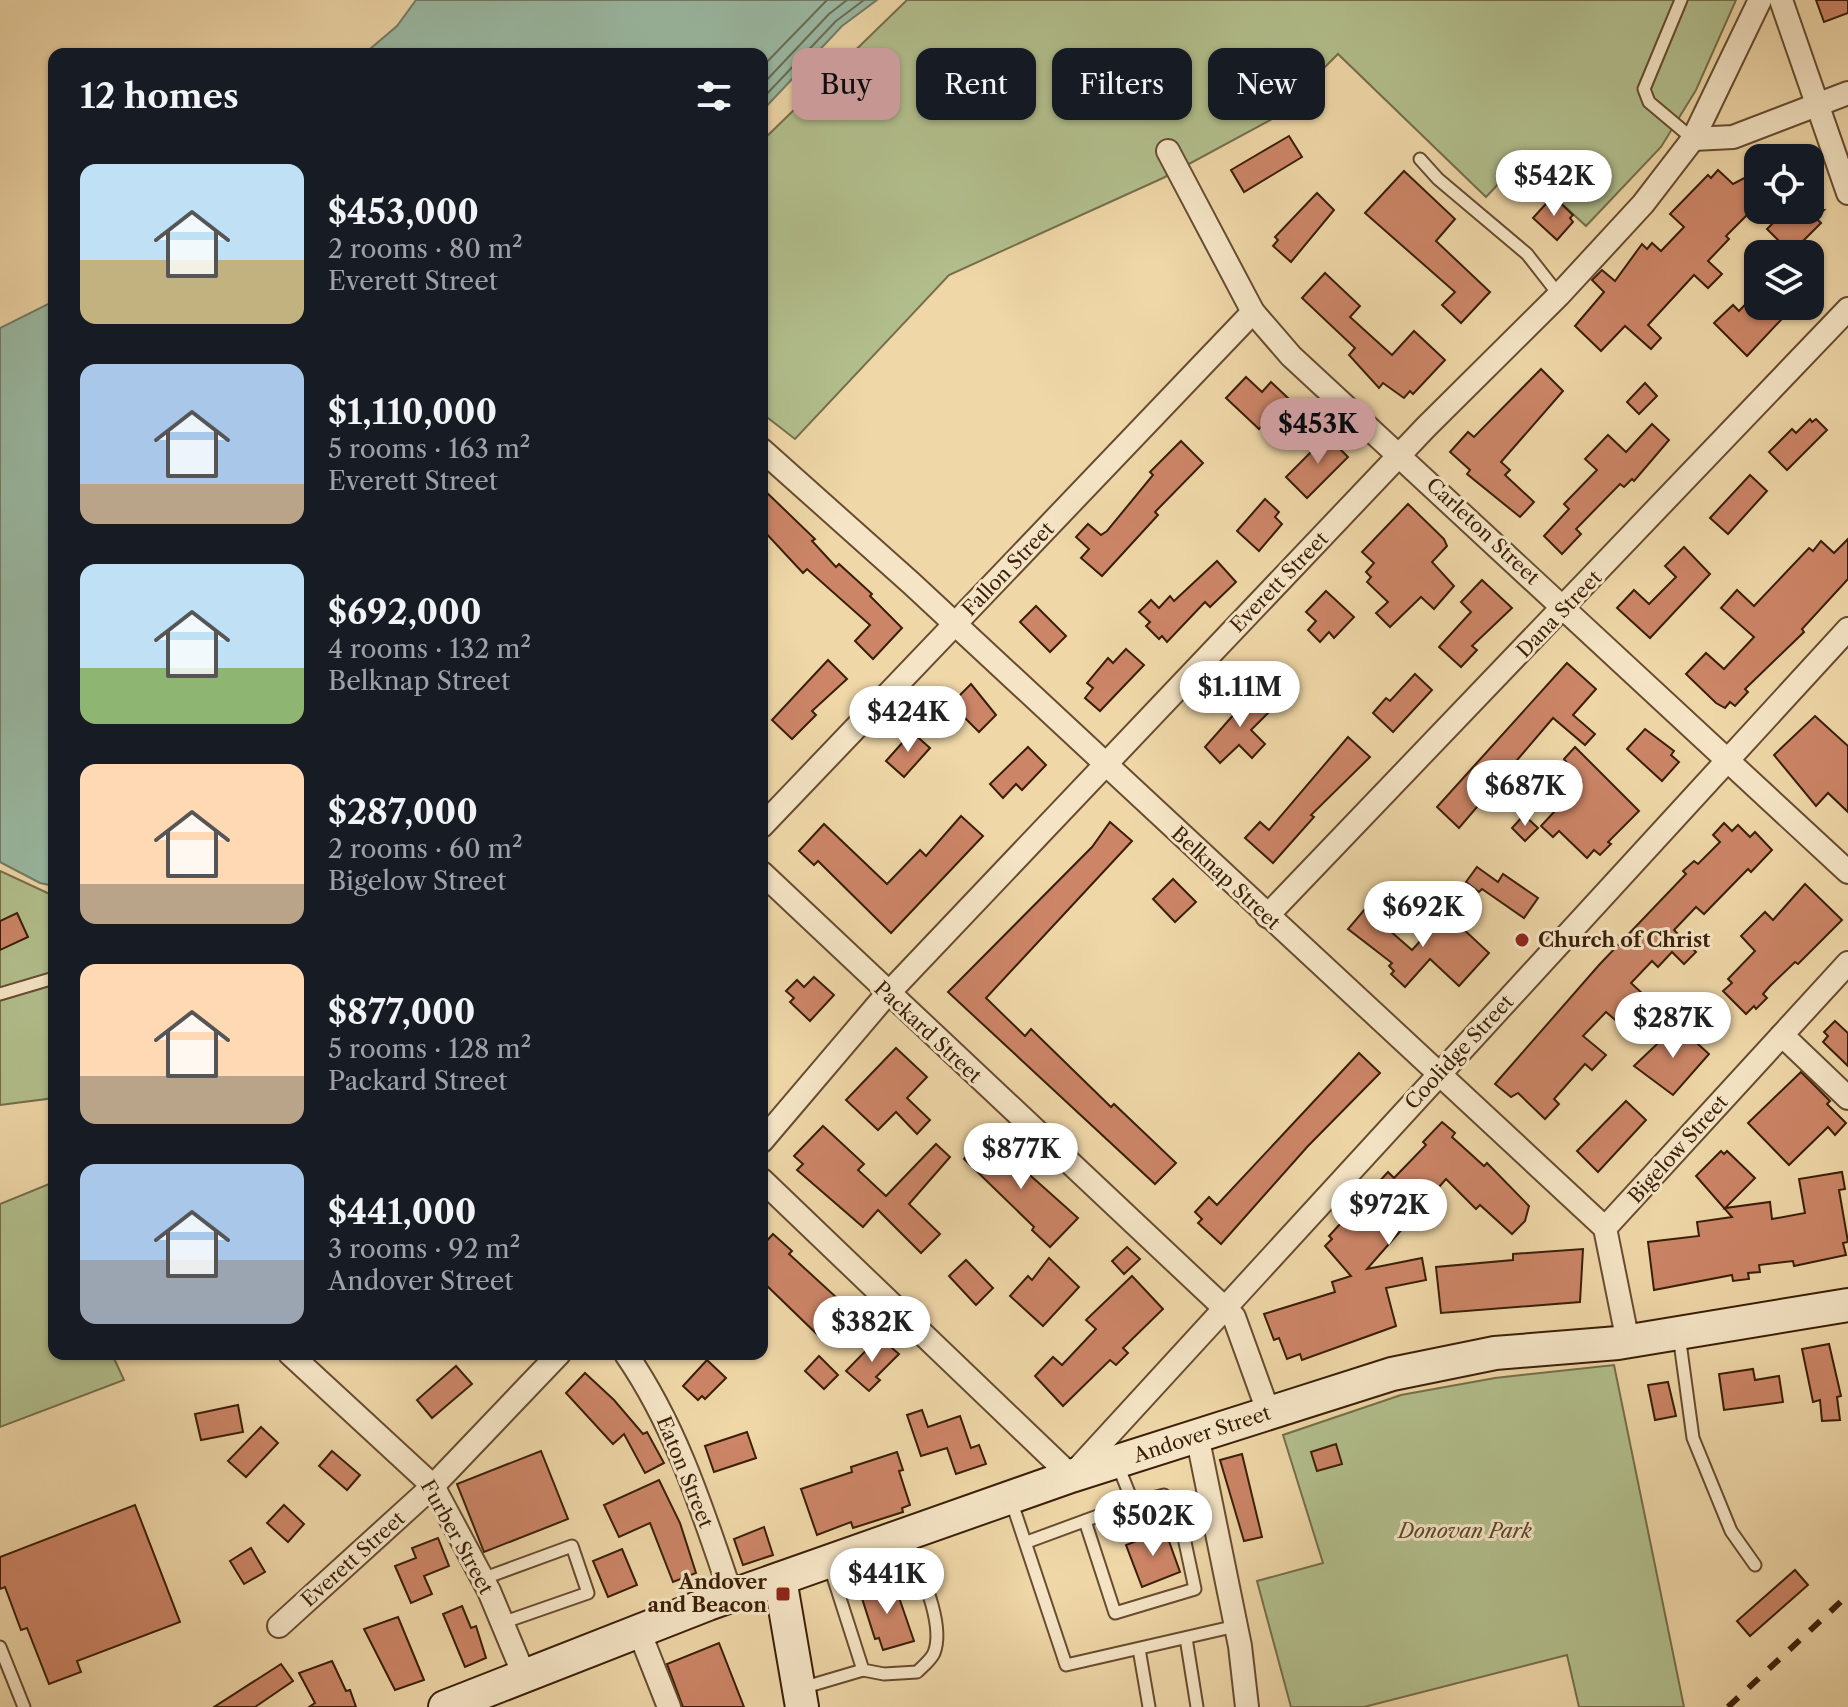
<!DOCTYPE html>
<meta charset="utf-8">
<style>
:root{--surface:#171b24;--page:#20242c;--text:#f1f3f6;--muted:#9ea1a6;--accent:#c59692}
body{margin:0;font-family:"Libre Caslon Text",serif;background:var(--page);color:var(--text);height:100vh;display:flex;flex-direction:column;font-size:30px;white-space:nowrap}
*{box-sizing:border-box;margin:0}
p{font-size:26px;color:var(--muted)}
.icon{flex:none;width:44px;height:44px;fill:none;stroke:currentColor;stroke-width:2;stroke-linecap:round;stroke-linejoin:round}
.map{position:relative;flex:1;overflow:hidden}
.details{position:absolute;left:48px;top:48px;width:720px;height:1312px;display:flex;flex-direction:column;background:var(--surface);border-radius:16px;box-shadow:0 2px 6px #0004}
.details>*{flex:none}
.guide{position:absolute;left:792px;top:48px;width:760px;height:72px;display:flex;gap:16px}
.controls{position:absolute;left:1744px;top:144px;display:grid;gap:16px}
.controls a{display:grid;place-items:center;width:80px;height:80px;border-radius:16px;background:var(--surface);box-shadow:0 2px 6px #0004;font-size:40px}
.price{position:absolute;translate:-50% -68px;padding:0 18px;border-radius:28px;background:#fff;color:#222;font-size:26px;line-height:52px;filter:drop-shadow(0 2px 4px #0008)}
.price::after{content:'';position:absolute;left:50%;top:48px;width:24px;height:18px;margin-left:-12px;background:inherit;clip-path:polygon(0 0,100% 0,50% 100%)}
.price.active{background:var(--accent);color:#111}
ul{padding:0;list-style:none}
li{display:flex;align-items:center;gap:24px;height:200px;padding:0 32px}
li span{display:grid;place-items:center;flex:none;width:224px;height:160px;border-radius:16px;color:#555}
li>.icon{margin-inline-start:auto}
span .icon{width:96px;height:96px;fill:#fffc;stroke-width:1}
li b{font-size:34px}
h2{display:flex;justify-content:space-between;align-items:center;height:96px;padding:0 32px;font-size:34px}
.tag{padding:0 28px;border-radius:16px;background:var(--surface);box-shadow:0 2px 6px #0004;font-size:28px;line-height:72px}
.tag.active{background:var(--accent);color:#111}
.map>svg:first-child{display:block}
.green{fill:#b2bf8d;stroke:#766e4a;stroke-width:2}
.water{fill:#9abaa4;stroke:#747c66;stroke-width:2}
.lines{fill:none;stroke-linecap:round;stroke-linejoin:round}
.shore{stroke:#6a6c56;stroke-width:2}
.building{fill:#cc8567;stroke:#3a1e08;stroke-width:2}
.service-casing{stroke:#674c30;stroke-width:15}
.minor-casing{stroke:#674c30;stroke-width:26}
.secondary-casing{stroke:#3a1e08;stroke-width:36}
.service{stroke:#f5e5c6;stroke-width:11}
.minor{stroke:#f5e5c6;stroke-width:22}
.secondary{stroke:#f5e5c6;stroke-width:32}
.rail{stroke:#3a1e08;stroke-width:6;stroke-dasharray:14 14;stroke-linecap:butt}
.poi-dot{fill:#8f2418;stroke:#f5e5c6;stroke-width:3}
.labels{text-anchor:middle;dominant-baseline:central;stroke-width:6;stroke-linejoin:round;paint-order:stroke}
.street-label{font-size:20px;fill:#3a1e08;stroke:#f5e5c6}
.poi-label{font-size:20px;font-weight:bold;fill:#3a1e08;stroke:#f5e5c6;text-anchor:start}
.park-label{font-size:20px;font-style:italic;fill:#584629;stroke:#f5e5c6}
</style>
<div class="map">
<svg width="1848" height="1707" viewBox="0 0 1848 1707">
<rect width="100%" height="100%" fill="#efd7a8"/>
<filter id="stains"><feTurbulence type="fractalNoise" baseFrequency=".0025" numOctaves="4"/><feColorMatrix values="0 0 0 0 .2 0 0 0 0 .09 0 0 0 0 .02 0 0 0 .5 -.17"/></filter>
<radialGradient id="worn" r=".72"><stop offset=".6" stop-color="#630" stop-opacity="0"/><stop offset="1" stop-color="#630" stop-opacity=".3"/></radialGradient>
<g class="green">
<polygon points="907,0 1736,0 1696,90 1661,147 1586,226 1518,163 1486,197 1338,54 1274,118 1163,178 949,275 795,439 768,418 762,423 762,141"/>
<polygon points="0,871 54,896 54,1098 0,1105"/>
<polygon points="54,1182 54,1354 112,1354 124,1380 0,1427 0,1204"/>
<polygon points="1614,1365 1684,1707 1579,1707 1567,1655 1364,1707 1291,1707 1257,1581 1323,1563 1283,1435 1401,1395 1495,1378"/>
</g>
<g class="water">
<polygon points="416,0 877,0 842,26 762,111 762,54 364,54 397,26"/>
<polygon points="54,301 54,886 40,883 0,862 0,328"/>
</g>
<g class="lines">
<g class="shore">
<polyline points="762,67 827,0"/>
<polyline points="762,85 829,14 847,0"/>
<polyline points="762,99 836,21 864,0"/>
</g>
</g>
<g class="building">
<polygon points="1816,0 1848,0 1848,13 1824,22"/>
<polygon points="1289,136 1302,157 1244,192 1231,170"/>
<polygon points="1718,170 1733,184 1758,171 1758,220 1750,212 1726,236 1729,239 1708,261 1722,274 1708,288 1694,275 1648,325 1661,338 1651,349 1625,326 1601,351 1575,326 1604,292 1592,280 1602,270 1615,281 1642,244 1647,249 1652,243 1661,251 1684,227 1670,214 1708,175 1711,178"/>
<polygon points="1404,171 1455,219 1436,241 1490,292 1461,323 1442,305 1455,292 1365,213"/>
<polygon points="1317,193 1334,210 1291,262 1273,246 1278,240 1275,237"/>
<polygon points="1553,196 1573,215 1570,218 1573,222 1557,240 1533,218"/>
<polygon points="1786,210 1824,210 1816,218 1821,223 1791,253 1767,229"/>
<polygon points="1325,273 1360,306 1350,317 1392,355 1414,331 1445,360 1413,394 1410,391 1404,398 1383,383 1379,388 1349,355 1355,348 1302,298"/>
<polygon points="1758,291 1758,306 1794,306 1747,356 1714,323 1733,305 1739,311"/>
<polygon points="1541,369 1563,391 1501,462 1510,470 1505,475 1534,502 1520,517 1467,474 1470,470 1450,452 1468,432 1474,437"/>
<polygon points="1246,377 1262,392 1271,382 1288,398 1259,429 1226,398"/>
<polygon points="1645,383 1657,396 1639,414 1627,402"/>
<polygon points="1810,419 1812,422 1816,419 1827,430 1787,470 1769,452 1792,429 1796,433"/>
<polygon points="1652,424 1669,440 1634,481 1632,479 1624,487 1620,484 1576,529 1581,534 1562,554 1544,536 1569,509 1564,504 1597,470 1585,459 1608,435 1626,452"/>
<polygon points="1331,432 1341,442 1337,446 1348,457 1307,498 1286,477"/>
<polygon points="1181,441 1203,463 1155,512 1158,515 1102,576 1081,558 1089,549 1076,537 1088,524 1101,535 1107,531 1153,475 1150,472"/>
<polygon points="1750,475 1767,491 1728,534 1710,518"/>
<polygon points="762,488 815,539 812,541 836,567 839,564 872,594 870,596 902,628 873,659 855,641 870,625 807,569 803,573 762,529"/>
<polygon points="1265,499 1279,512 1275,517 1282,524 1259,551 1237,531"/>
<polygon points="1408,504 1444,539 1447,546 1432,562 1454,586 1434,609 1421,597 1390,627 1376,613 1388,602 1367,582 1371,577 1366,572 1374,563 1362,552"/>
<polygon points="1848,539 1848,579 1802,629 1804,632 1745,689 1748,692 1735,706 1730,702 1725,708 1716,703 1686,674 1706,653 1724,669 1754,637 1721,608 1737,590 1754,606 1809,548 1813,551 1821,541 1834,553"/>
<polygon points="1684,547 1710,574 1650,638 1617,608 1634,590 1649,604 1676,577 1665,566"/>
<polygon points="1217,561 1236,582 1210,607 1205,602 1167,642 1162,636 1159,639 1146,626 1150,622 1139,612 1151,600 1159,608 1170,596 1174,601"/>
<polygon points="1482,580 1512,608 1472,646 1477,650 1461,667 1439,647 1471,612 1461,602"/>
<polygon points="1326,591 1354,617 1334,638 1329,632 1320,642 1308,630 1316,621 1306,612"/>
<polygon points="1036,606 1066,636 1050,652 1020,622"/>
<polygon points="1126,649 1144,665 1100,711 1085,698 1093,688 1087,683 1108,658 1113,663"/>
<polygon points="828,660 847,679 812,711 816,715 792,739 772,720"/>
<polygon points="1567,663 1596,689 1573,715 1595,734 1585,745 1553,718 1459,828 1437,807"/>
<polygon points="1415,674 1432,690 1393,732 1373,713 1386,698 1390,701"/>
<polygon points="971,684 996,715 979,732 951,704"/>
<polygon points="1249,689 1271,710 1251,730 1265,744 1252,758 1239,745 1220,763 1205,747 1236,712 1231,707"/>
<polygon points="1815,716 1848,746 1848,812 1828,793 1816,806 1774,755"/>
<polygon points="1645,729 1674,751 1671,755 1679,762 1662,781 1627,749"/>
<polygon points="912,732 930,748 904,777 886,761"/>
<polygon points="1348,737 1370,757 1311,815 1314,817 1273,863 1245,838 1260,822 1269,830"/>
<polygon points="1028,747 1046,765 1022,790 1016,784 1003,798 990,784"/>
<polygon points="1575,747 1639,811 1608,842 1611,844 1600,855 1594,850 1587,858 1559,831 1553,837 1541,826 1582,782 1564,759"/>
<polygon points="1524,815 1538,828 1525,841 1512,828"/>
<polygon points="961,816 983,836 891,933 818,861 814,865 799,851 824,824 887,884 920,850 926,856"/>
<polygon points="1110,822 1132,841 986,998 1025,1036 1031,1029 1111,1107 1114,1104 1176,1163 1155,1184 948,992 1092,847"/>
<polygon points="1724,823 1732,831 1738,825 1750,837 1755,832 1772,850 1751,872 1748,869 1704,914 1696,907 1674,930 1696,952 1684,964 1672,952 1658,967 1652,961 1631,983 1644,995 1631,1009 1641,1018 1628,1031 1606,1012 1583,1036 1606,1055 1592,1070 1585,1064 1554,1099 1559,1104 1545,1119 1518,1093 1511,1097 1495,1084 1599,965 1686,874 1683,871 1694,861 1698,864 1720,842 1713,835"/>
<polygon points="1477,867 1498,882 1503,874 1538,898 1524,918 1482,889 1479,892 1466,882"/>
<polygon points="1173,879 1196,902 1175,922 1153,899"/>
<polygon points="1805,884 1842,920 1798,964 1795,962 1770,986 1763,994 1767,998 1756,1009 1754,1006 1746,1014 1723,991 1732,983 1728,979 1755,951 1741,936 1765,912 1773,920"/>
<polygon points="1365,909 1412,950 1446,913 1489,953 1459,986 1430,959 1405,987 1391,974 1394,971 1389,966 1392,963 1348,929"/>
<polygon points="17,913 28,937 0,950 0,921"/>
<polygon points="814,977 834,995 810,1021 790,1002 794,998 786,991 797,980 804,987"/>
<polygon points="1835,1021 1848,1033 1848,1066 1823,1042 1828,1036 1824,1032"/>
<polygon points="1677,1025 1709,1054 1673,1095 1634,1066"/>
<polygon points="896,1048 927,1077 907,1098 930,1120 917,1134 896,1112 878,1130 846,1100"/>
<polygon points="1359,1053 1380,1073 1308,1146 1221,1244 1198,1223 1202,1219 1195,1212 1209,1197 1217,1205"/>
<polygon points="1801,1072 1830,1101 1827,1104 1846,1123 1835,1135 1828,1127 1789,1165 1748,1123"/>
<polygon points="1626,1101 1646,1120 1598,1172 1577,1151"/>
<polygon points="1442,1122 1455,1133 1452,1137 1484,1166 1487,1163 1529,1206 1525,1221 1512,1234 1480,1205 1476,1209 1446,1179 1367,1269 1422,1258 1426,1280 1386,1288 1396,1326 1302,1360 1300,1354 1287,1359 1279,1338 1274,1340 1264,1314 1335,1292 1332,1282 1351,1276 1325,1246 1332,1239 1329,1236 1388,1172 1394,1178 1426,1145 1423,1142"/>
<polygon points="823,1126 864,1164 858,1170 886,1196 936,1144 950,1157 909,1204 940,1234 921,1253 878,1210 863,1227 797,1170 803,1164 794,1156"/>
<polygon points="985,1135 1078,1218 1050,1247 1032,1230 1034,1227 964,1159"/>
<polygon points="1721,1151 1724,1154 1727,1151 1755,1178 1725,1208 1770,1202 1772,1219 1805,1213 1799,1179 1842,1172 1845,1189 1839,1190 1848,1242 1843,1243 1846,1255 1794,1266 1793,1261 1759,1265 1760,1272 1748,1273 1749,1279 1733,1281 1732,1275 1654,1290 1648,1242 1699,1236 1697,1222 1732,1217 1696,1176"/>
<polygon points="773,1234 792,1251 789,1254 849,1309 842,1317 845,1319 823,1340 762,1281 762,1246"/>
<polygon points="1127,1247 1140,1259 1124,1274 1112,1261"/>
<polygon points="1583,1249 1580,1302 1441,1313 1436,1267 1513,1260 1513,1254"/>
<polygon points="1049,1258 1079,1287 1043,1326 1010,1296 1028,1276 1032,1280"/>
<polygon points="966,1260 993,1288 976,1305 949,1276"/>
<polygon points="1132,1276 1163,1309 1123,1348 1128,1353 1116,1365 1110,1360 1063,1406 1035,1376 1053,1357 1062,1365 1096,1329 1086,1320"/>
<polygon points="879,1337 899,1354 876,1377 880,1380 869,1391 846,1371"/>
<polygon points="1829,1344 1841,1396 1837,1397 1840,1420 1822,1421 1820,1400 1813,1402 1802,1349"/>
<polygon points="819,1356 838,1375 824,1389 805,1371"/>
<polygon points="707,1360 726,1378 705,1399 702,1396 698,1400 683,1386"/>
<polygon points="456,1366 472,1384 432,1418 417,1400"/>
<polygon points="1753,1369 1755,1380 1779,1376 1783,1402 1724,1410 1719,1374"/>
<polygon points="585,1373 614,1400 643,1434 647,1432 664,1463 645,1473 624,1434 613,1444 566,1393"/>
<polygon points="1668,1382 1676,1416 1655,1420 1648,1385"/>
<polygon points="238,1405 243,1432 201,1440 195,1414"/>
<polygon points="922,1410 928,1427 960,1416 971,1448 979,1445 986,1464 956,1474 947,1448 921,1456 907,1415"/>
<polygon points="261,1427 278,1443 246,1477 228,1461"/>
<polygon points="747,1432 756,1458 714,1472 705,1446"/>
<polygon points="1336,1444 1342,1464 1317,1471 1311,1452"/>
<polygon points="332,1451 360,1475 347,1490 319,1466"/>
<polygon points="541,1451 568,1519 484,1552 457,1484"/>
<polygon points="897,1452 903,1470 899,1471 910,1505 902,1508 903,1512 853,1528 851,1522 817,1535 801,1489 852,1472 851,1467"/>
<polygon points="1242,1454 1262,1537 1244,1541 1220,1460"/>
<polygon points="659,1480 680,1523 696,1573 673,1582 650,1523 619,1537 604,1505"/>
<polygon points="135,1505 180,1622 77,1661 81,1672 49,1684 27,1628 21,1630 5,1587 0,1589 0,1557"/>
<polygon points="284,1505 304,1524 288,1542 267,1523"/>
<polygon points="764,1527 773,1555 743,1565 734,1539"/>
<polygon points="1165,1530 1180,1572 1142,1587 1126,1545"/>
<polygon points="438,1538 449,1566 424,1576 432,1594 411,1603 395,1566 416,1558 412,1548"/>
<polygon points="251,1548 265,1572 244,1584 230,1561"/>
<polygon points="622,1549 637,1585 608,1597 593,1561"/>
<polygon points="1795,1570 1808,1585 1750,1636 1737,1621"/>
<polygon points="893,1580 914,1641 883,1650 879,1638 875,1639 860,1592"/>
<polygon points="462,1606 471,1628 476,1626 486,1658 465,1667 443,1614"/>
<polygon points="398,1617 424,1680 395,1690 364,1629"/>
<polygon points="719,1643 744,1707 683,1707 667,1664"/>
<polygon points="332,1661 346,1691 350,1690 356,1707 309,1707 315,1703 299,1673"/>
<polygon points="281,1664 293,1681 255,1707 214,1707"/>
</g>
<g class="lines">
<g class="service-casing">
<g id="service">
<polyline points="1681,0 1644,89 1649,102 1693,139"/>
<polyline points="1420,159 1438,179 1527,254 1559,295"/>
<polyline points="0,994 54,978"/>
<polyline points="1679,1335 1693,1438 1731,1531 1755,1565"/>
<polyline points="1011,1500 1066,1665 1236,1626"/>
<polyline points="1085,1521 1115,1613 1195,1589 1179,1514 1164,1495 1133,1503 1117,1463"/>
<polyline points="1027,1542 1133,1503"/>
<path d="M829 1564 863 1670 884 1674 917 1672C922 1667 931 1660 934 1653 946 1623 918 1567 907 1539"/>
<polyline points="482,1579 572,1546 588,1593 502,1623"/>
<polyline points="1186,1638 1197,1707"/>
<polyline points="0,1647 24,1707"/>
<polyline points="1139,1649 1149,1707"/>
<polyline points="802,1688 863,1670"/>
</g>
</g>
<g class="minor-casing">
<g id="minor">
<polyline points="1781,0 1848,193"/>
<polyline points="1693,139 1733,137 1848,93"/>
<polyline points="1168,151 1253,312 1291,356 1848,872"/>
<polyline points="762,450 911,583 1605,1228 1628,1342"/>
<polyline points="762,826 1253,312"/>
<polyline points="762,873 1234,1317 1268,1411"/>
<polyline points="1267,916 1848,309"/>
<polyline points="1782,1035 1848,1098"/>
<polyline points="762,1141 881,1001 1426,427 1559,295 1643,204 1693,139 1760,0"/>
<polyline points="762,1180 1071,1476 1848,629"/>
<polyline points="1605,1228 1848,963"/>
<polyline points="290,1354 433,1486 489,1591 524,1675"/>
<path d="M626 1354C677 1428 703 1512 732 1597"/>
<polyline points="1197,1435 1240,1646 1247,1707"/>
<polyline points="279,1626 433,1486 559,1354"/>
<polyline points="639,1631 669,1707"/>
</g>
</g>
<g class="secondary-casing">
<g id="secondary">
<polyline points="780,1579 802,1707"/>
<polyline points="445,1707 708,1604 1071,1476 1392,1374 1495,1353 1618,1343 1848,1305"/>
</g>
</g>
<use href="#service" class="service"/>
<use href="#minor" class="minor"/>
<use href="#secondary" class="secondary"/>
<polyline class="rail" points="1728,1707 1848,1595"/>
</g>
<g class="poi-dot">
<circle cx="1522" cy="940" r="8"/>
<rect x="775" y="1586" width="16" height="16" rx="4"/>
</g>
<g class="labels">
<g class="street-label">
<text transform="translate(1483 531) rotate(43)">Carleton Street</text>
<text transform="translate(1008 569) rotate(-46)">Fallon Street</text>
<text transform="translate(1279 582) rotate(-46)">Everett Street</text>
<text transform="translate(1559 614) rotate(-46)">Dana Street</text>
<text transform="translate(1226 878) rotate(43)">Belknap Street</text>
<text transform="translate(928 1032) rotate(43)">Packard Street</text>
<text transform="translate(1459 1052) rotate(-47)">Coolidge Street</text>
<text transform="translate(1678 1149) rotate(-48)">Bigelow Street</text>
<text transform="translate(1202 1434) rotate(-18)">Andover Street</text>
<text transform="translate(685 1472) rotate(68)">Eaton Street</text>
<text transform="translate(457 1537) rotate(61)">Furber Street</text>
<text transform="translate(353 1559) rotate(-42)">Everett Street</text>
</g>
<g class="poi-label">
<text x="1538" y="940">Church of Christ</text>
<text x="767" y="1582" text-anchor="end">Andover<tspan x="767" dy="23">and Beacon</tspan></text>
</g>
<g class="park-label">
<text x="1465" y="1531">Donovan Park</text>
</g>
</g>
<rect width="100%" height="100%" filter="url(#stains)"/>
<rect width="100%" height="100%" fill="url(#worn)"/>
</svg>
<div class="controls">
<a><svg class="icon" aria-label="locate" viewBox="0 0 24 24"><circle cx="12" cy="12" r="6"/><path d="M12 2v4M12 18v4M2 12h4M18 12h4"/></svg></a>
<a><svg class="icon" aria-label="layers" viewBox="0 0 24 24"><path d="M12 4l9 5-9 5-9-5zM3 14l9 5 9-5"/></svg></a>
</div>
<b class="price" style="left:1554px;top:218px">$542K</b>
<b class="price active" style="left:1318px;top:466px">$453K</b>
<b class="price" style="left:1240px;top:729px">$1.11M</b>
<b class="price" style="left:908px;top:754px">$424K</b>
<b class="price" style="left:1525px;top:828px">$687K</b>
<b class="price" style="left:1423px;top:949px">$692K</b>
<b class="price" style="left:1673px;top:1060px">$287K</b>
<b class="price" style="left:1021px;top:1191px">$877K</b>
<b class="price" style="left:1389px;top:1247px">$972K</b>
<b class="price" style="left:872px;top:1364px">$382K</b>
<b class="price" style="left:1153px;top:1558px">$502K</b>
<b class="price" style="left:887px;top:1616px">$441K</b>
<div class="guide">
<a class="tag active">Buy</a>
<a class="tag">Rent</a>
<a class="tag">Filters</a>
<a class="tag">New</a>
</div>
<section class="details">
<h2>12 homes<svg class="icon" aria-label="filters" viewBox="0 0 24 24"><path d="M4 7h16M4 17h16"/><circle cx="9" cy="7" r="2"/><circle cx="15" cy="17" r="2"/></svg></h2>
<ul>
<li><span style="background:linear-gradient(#bfe0f5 60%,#c2b280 0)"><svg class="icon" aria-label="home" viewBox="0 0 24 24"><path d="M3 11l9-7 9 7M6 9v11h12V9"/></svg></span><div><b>$453,000</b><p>2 rooms · 80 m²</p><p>Everett Street</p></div></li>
<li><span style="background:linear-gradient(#a9c7e8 75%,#b9a48a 0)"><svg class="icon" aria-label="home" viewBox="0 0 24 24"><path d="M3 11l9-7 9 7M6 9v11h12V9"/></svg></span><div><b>$1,110,000</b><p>5 rooms · 163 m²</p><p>Everett Street</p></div></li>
<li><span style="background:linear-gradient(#bfe0f5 65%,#8fb573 0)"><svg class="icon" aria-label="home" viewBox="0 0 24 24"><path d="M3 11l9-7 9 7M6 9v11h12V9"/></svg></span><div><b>$692,000</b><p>4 rooms · 132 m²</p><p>Belknap Street</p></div></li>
<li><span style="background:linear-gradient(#ffd9b3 75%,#b9a48a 0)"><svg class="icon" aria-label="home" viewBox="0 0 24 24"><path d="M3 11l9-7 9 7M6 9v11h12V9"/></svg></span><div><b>$287,000</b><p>2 rooms · 60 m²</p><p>Bigelow Street</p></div></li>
<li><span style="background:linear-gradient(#ffd9b3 70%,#b9a48a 0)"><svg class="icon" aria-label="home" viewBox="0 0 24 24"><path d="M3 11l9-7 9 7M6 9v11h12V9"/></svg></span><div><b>$877,000</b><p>5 rooms · 128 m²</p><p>Packard Street</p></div></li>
<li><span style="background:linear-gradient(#a9c7e8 60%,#9aa5b1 0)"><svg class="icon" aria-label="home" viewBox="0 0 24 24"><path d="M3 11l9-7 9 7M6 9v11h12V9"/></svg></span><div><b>$441,000</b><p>3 rooms · 92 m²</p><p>Andover Street</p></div></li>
</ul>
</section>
</div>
